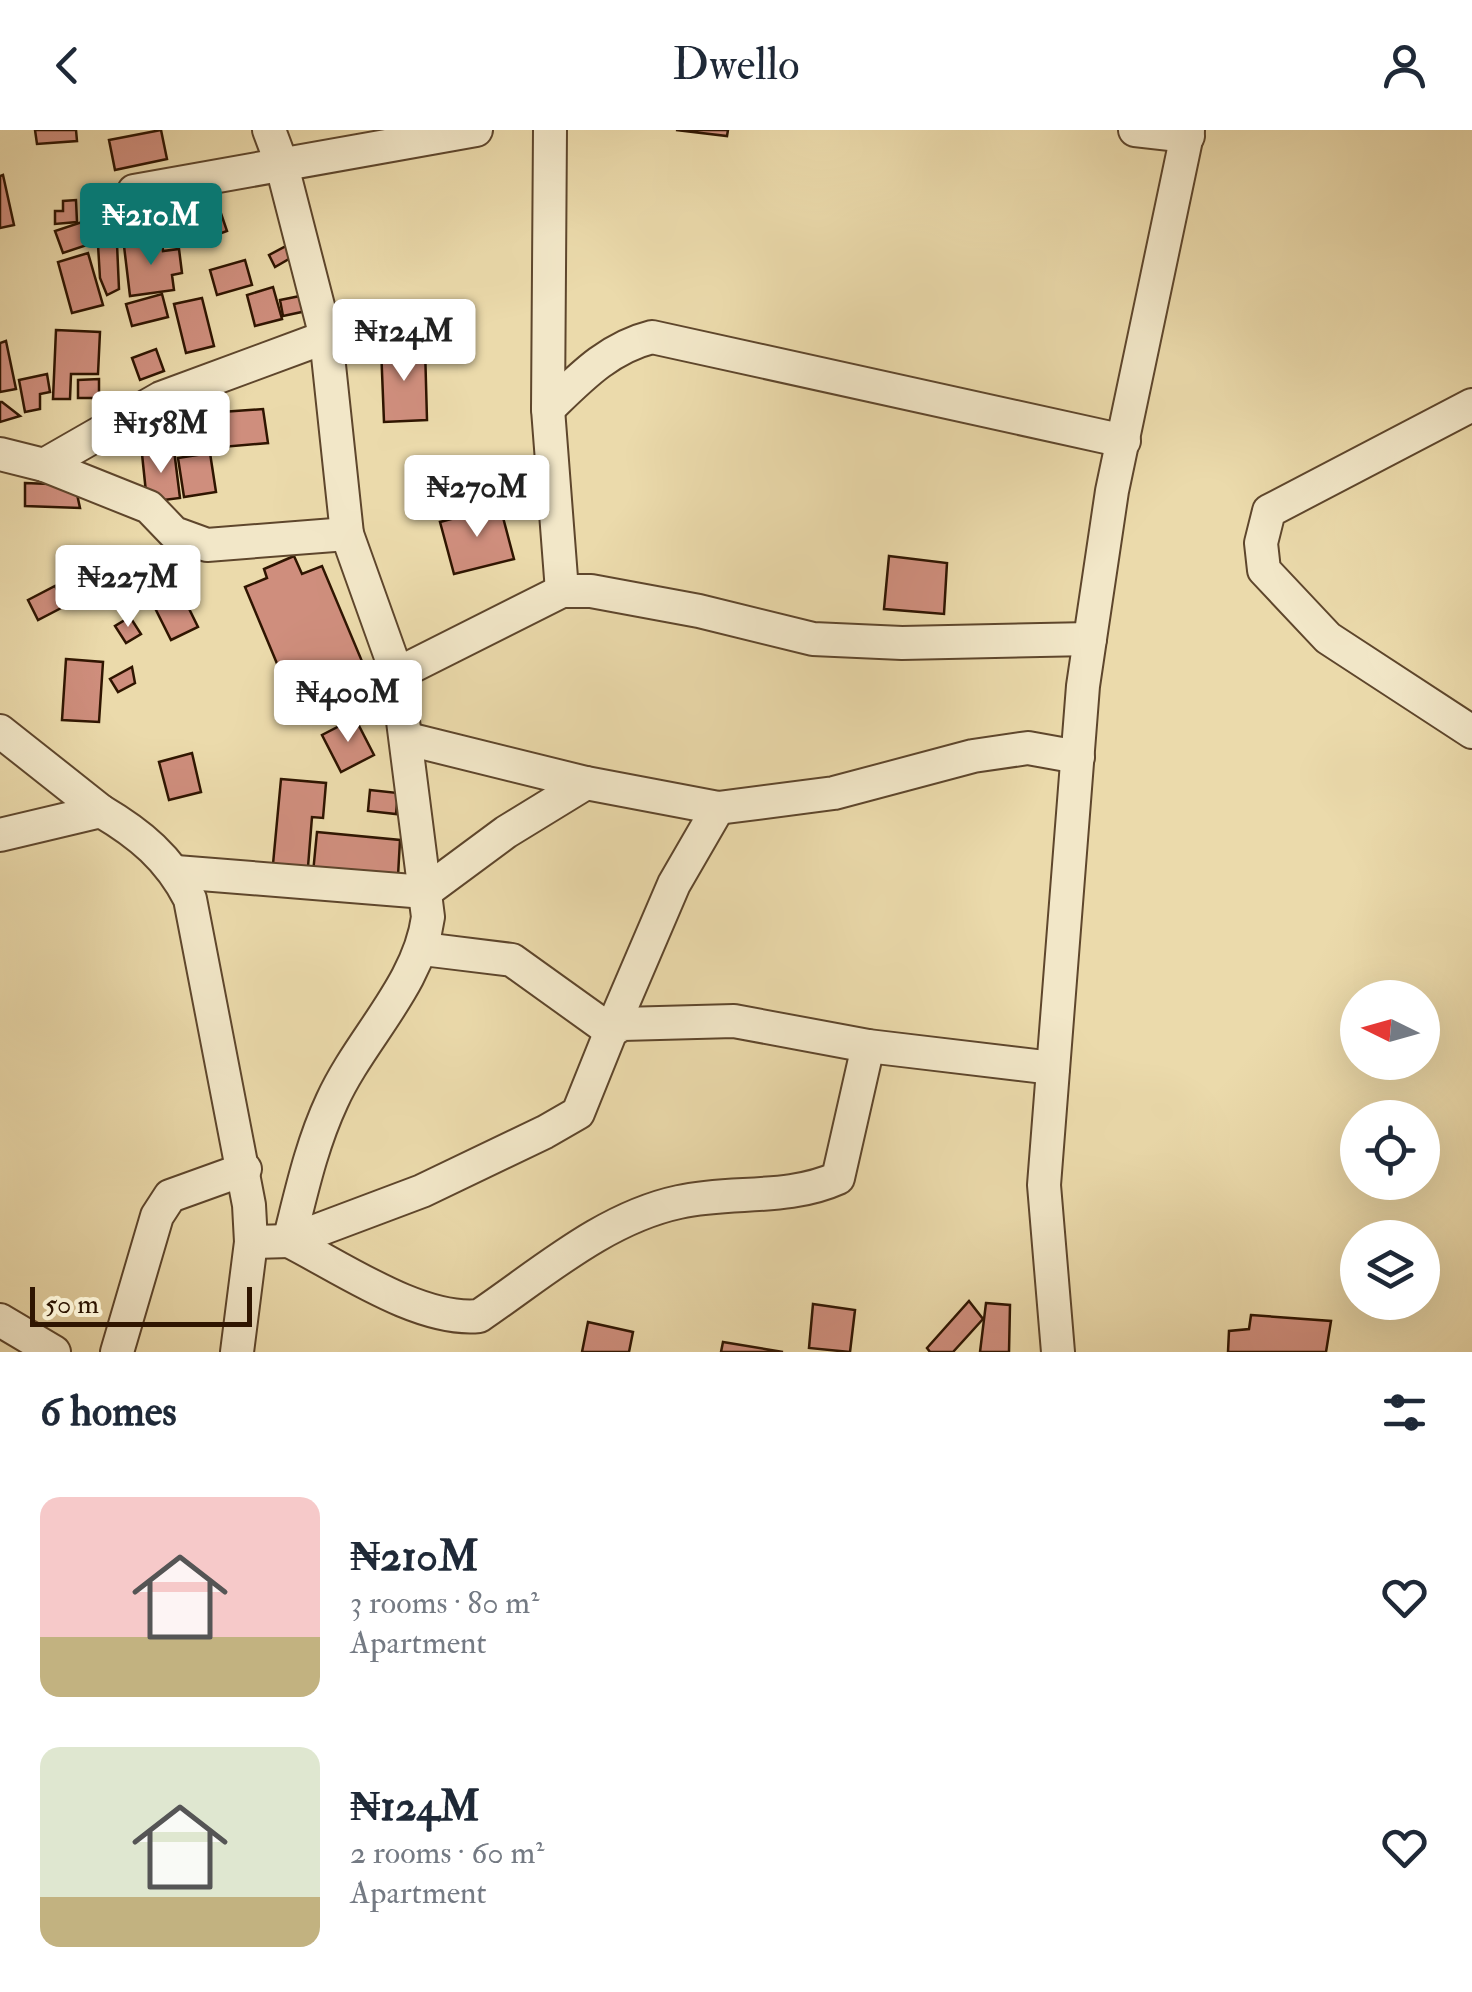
<!DOCTYPE html>
<meta charset="utf-8">
<style>
:root{--surface:#fff;--page:#f2f2f3;--text:#1f2937;--muted:#747a83;--accent:#0f766e}
body{margin:0;font-family:"IM FELL Double Pica",serif;background:var(--page);color:var(--text);height:100vh;display:flex;flex-direction:column;font-size:38px;white-space:nowrap}
*{box-sizing:border-box;margin:0}
p{font-size:32px;color:var(--muted)}
.icon{flex:none;width:55px;height:55px;fill:none;stroke:currentColor;stroke-width:2;stroke-linecap:round;stroke-linejoin:round}
.map{position:relative;height:1222px;overflow:hidden}
.sheet{display:flex;flex-direction:column;background:var(--surface);flex:1}
.sheet>*{flex:none}
.needle{width:65px;rotate:275deg}
.controls{position:absolute;left:1340px;top:850px;display:grid;gap:20px}
.controls a{display:grid;place-items:center;width:100px;height:100px;border-radius:50%;background:var(--surface);box-shadow:0 10px 40px #0002;font-size:50px}
.scale{position:absolute;left:30px;bottom:25px;width:222px;box-sizing:border-box;padding-left:10px;border:5px solid #2f1501;border-top:0;font-size:28px;line-height:35px;white-space:nowrap;color:#2f1501;-webkit-text-stroke:8px #f2e7c8;paint-order:stroke}
.price{position:absolute;translate:-50% -85px;padding:0 22px;border-radius:10px;background:#fff;color:#222;font-size:32px;line-height:65px;filter:drop-shadow(0 2px 5px #0008)}
.price::after{content:'';position:absolute;left:50%;top:60px;width:30px;height:22px;margin-left:-15px;background:inherit;clip-path:polygon(0 0,100% 0,50% 100%)}
.price.on{background:var(--accent);color:#fff}
ul{padding:0;list-style:none}
li{display:flex;align-items:center;gap:30px;height:250px;padding:0 40px}
li span{display:grid;place-items:center;flex:none;width:280px;height:200px;border-radius:20px;color:#555}
li>.icon{margin-inline-start:auto}
span .icon{width:120px;height:120px;fill:#fffc;stroke-width:1}
li b{font-size:42px}
h2{display:flex;justify-content:space-between;align-items:center;height:120px;padding:0 40px;font-size:42px}
header{display:flex;justify-content:space-between;align-items:center;height:130px;padding:0 40px;background:var(--surface);font-size:45px;font-weight:600}
.map>svg:first-child{display:block}
.building{fill:#cf8e7d;stroke:#2f1501;stroke-width:2.5}
.lines{fill:none;stroke-linecap:round;stroke-linejoin:round}
.minor-casing{stroke:#5e462c;stroke-width:36}
.minor{stroke:#f2e7c8;stroke-width:32}
</style>
<header><svg class="icon" aria-label="back" viewBox="0 0 24 24"><path d="M15 5l-7 7 7 7"/></svg>Dwello<svg class="icon" aria-label="person" viewBox="0 0 24 24"><circle cx="12" cy="8" r="4"/><path d="M4 21q1-7 8-7t8 7"/></svg></header>
<div class="map">
<svg width="1472" height="1222" viewBox="0 0 1472 1222">
<rect width="100%" height="100%" fill="#ebdaab"/>
<filter id="stains"><feTurbulence type="fractalNoise" baseFrequency=".002" numOctaves="4"/><feColorMatrix values="0 0 0 0 .2 0 0 0 0 .09 0 0 0 0 .02 0 0 0 .5 -.17"/></filter>
<radialGradient id="worn" r=".72"><stop offset=".6" stop-color="#630" stop-opacity="0"/><stop offset="1" stop-color="#630" stop-opacity=".3"/></radialGradient>
<g class="building">
<polygon points="35,0 76,0 77,11 37,14"/>
<polygon points="161,0 167,29 115,40 109,10"/>
<polygon points="676,0 728,0 727,6"/>
<polygon points="3,45 14,95 0,98 0,46"/>
<polygon points="215,66 227,101 197,112 185,77"/>
<polygon points="76,70 77,92 55,94 55,81 63,81 63,71"/>
<polygon points="103,85 111,107 63,123 55,101"/>
<polygon points="162,111 163,121 179,119 182,143 172,145 174,160 130,166 124,116"/>
<polygon points="117,114 119,159 107,165 100,148 98,115"/>
<polygon points="288,115 294,126 275,137 269,125"/>
<polygon points="88,123 103,175 72,183 58,132"/>
<polygon points="245,130 252,155 217,165 210,140"/>
<polygon points="273,157 282,189 255,196 247,165"/>
<polygon points="162,164 168,187 132,196 126,174"/>
<polygon points="305,165 311,180 283,186 280,170"/>
<polygon points="202,168 214,216 186,223 174,174"/>
<polygon points="56,200 100,202 98,244 71,244 70,269 53,269"/>
<polygon points="6,211 16,259 0,262 0,213"/>
<polygon points="381,217 425,217 427,290 384,292"/>
<polygon points="156,219 164,241 140,250 132,228"/>
<polygon points="47,244 50,262 40,264 40,279 25,282 19,250"/>
<polygon points="99,249 99,268 78,268 78,250"/>
<polygon points="0,272 2,272 20,286 0,292"/>
<polygon points="263,279 268,313 211,318 208,283"/>
<polygon points="174,320 180,368 147,372 142,324"/>
<polygon points="210,323 216,362 184,367 178,328"/>
<polygon points="25,353 75,355 80,378 25,376"/>
<polygon points="500,376 514,429 454,444 440,392"/>
<polygon points="294,426 302,444 322,436 369,548 296,579 245,457 267,448 264,439"/>
<polygon points="889,426 947,433 944,484 884,479"/>
<polygon points="166,432 198,497 171,510 139,446"/>
<polygon points="71,443 86,470 78,474 67,454"/>
<polygon points="55,456 65,476 38,490 28,470"/>
<polygon points="130,487 141,504 126,513 115,496"/>
<polygon points="66,529 103,532 99,592 62,590"/>
<polygon points="132,537 135,553 118,562 110,549"/>
<polygon points="355,588 374,625 341,642 322,605"/>
<polygon points="192,623 201,662 169,670 159,632"/>
<polygon points="281,649 326,653 323,688 312,687 308,737 273,734"/>
<polygon points="370,660 398,663 396,684 368,681"/>
<polygon points="317,702 400,710 398,746 313,743"/>
<polygon points="969,1171 983,1189 953,1222 930,1222 927,1218"/>
<polygon points="986,1173 1010,1175 1009,1222 980,1222"/>
<polygon points="813,1174 855,1180 850,1222 809,1218"/>
<polygon points="1251,1185 1331,1191 1326,1222 1228,1222 1229,1201 1249,1199"/>
<polygon points="588,1192 633,1202 629,1222 582,1222"/>
<polygon points="723,1212 783,1222 721,1222"/>
</g>
<g class="lines">
<g class="minor-casing">
<g id="minor">
<path d="M269 0 281 32 326 207 347 404 397 544 428 787C419 855 360 909 332 971 311 1016 301 1064 289 1111"/>
<polyline points="550,0 548,279 562,461"/>
<polyline points="1135,0 1188,6"/>
<polyline points="134,61 476,0"/>
<polyline points="1472,275 1269,381 1261,413 1264,440 1328,508 1472,602"/>
<path d="M548 279C580 248 608 218 652 207L1124 311"/>
<polyline points="0,324 44,335 149,377 174,403 207,415 347,404"/>
<polyline points="44,335 161,268 326,207"/>
<polyline points="397,544 562,461 591,461 699,481 813,509 902,513 1090,509"/>
<polyline points="0,601 101,681"/>
<polyline points="408,609 586,653 718,678 834,663 973,626 1028,618 1078,627"/>
<path d="M0 705 101 681C140 704 169 728 190 769L249 1075 251 1112 237 1222"/>
<polyline points="176,742 425,762 506,702 586,653"/>
<polyline points="423,819 512,830 611,901 674,754 718,678"/>
<path d="M289 1111C342 1138 420 1192 479 1186 541 1144 604 1088 679 1072 732 1060 787 1071 838 1048L868 916"/>
<polyline points="251,1112 289,1111 422,1061 545,1002 578,983 611,901 622,894 734,891 868,916 1053,938"/>
<polyline points="0,1190 54,1222"/>
<polyline points="117,1222 157,1086 170,1066 245,1039"/>
<polyline points="1058,1222 1044,1055 1083,556 1112,361 1188,0"/>
</g>
</g>
<use href="#minor" class="minor"/>
</g>
<rect width="100%" height="100%" filter="url(#stains)"/>
<rect width="100%" height="100%" fill="url(#worn)"/>
</svg>
<div class="controls">
<a><svg class="needle" viewBox="-14 -14 28 28"><path d="M0-13l5 13h-10z" fill="#e53935"/><path d="M0 13l5-13h-10z" fill="#747a83"/></svg></a>
<a><svg class="icon" aria-label="locate" viewBox="0 0 24 24"><circle cx="12" cy="12" r="6"/><path d="M12 2v4M12 18v4M2 12h4M18 12h4"/></svg></a>
<a><svg class="icon" aria-label="layers" viewBox="0 0 24 24"><path d="M12 4l9 5-9 5-9-5zM3 14l9 5 9-5"/></svg></a>
</div>
<div class="scale">50 m</div>
<b class="price on" style="left:151px;top:138px">₦210M</b>
<b class="price" style="left:404px;top:254px">₦124M</b>
<b class="price" style="left:161px;top:346px">₦158M</b>
<b class="price" style="left:477px;top:410px">₦270M</b>
<b class="price" style="left:128px;top:500px">₦227M</b>
<b class="price" style="left:348px;top:615px">₦400M</b>
</div>
<section class="sheet">
<h2>6 homes<svg class="icon" aria-label="filters" viewBox="0 0 24 24"><path d="M4 7h16M4 17h16"/><circle cx="9" cy="7" r="2"/><circle cx="15" cy="17" r="2"/></svg></h2>
<ul>
<li><span style="background:linear-gradient(#f6c9c9 70%,#c2b280 0)"><svg class="icon" aria-label="home" viewBox="0 0 24 24"><path d="M3 11l9-7 9 7M6 9v11h12V9"/></svg></span><div><b>₦210M</b><p>3 rooms · 80 m²</p><p>Apartment</p></div><svg class="icon" aria-label="heart" viewBox="0 0 24 24"><path d="M12 20l-8-8c-3-5 5-10 8-4 3-6 11-1 8 4z"/></svg></li>
<li><span style="background:linear-gradient(#dfe7d0 75%,#c2b280 0)"><svg class="icon" aria-label="home" viewBox="0 0 24 24"><path d="M3 11l9-7 9 7M6 9v11h12V9"/></svg></span><div><b>₦124M</b><p>2 rooms · 60 m²</p><p>Apartment</p></div><svg class="icon" aria-label="heart" viewBox="0 0 24 24"><path d="M12 20l-8-8c-3-5 5-10 8-4 3-6 11-1 8 4z"/></svg></li>
</ul>
</section>
